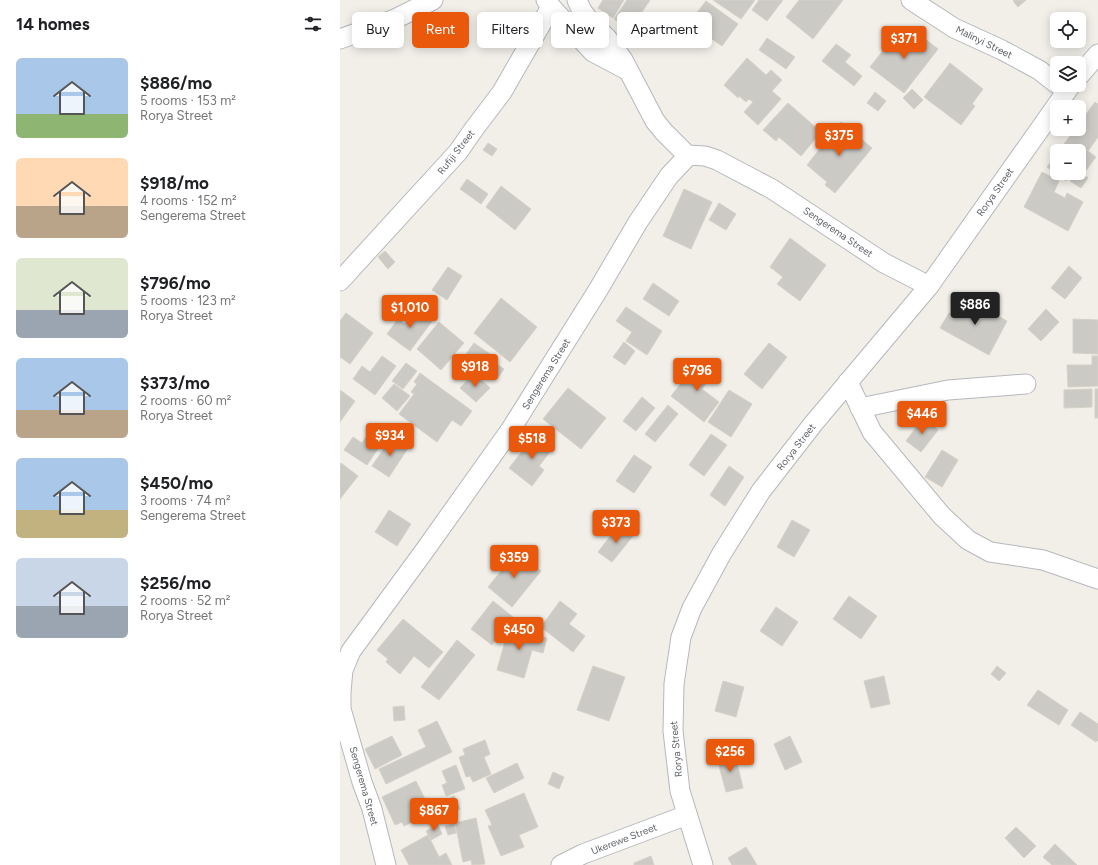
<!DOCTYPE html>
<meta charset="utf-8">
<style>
:root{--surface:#fff;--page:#f6f6f6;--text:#202124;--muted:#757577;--accent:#ea580c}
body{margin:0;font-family:Figtree,sans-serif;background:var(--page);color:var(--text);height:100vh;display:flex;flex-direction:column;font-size:15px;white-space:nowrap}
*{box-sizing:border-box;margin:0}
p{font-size:13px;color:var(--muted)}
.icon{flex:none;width:22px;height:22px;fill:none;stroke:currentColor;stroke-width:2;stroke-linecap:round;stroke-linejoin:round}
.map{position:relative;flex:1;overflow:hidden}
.panel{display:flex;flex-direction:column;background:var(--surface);width:340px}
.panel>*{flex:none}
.guide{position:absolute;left:12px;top:12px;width:380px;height:36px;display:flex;gap:8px}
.fabs{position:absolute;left:710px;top:12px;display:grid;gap:8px}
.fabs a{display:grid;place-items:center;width:36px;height:36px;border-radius:6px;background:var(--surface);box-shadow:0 2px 10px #0003;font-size:20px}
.price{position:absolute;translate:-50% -34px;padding:0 9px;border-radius:4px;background:var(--accent);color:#fff;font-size:13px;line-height:26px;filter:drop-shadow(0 1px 2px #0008)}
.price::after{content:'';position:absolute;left:50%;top:24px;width:12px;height:9px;margin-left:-6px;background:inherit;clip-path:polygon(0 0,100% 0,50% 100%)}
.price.selected{background:#222;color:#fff}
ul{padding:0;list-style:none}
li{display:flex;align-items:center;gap:12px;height:100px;padding:0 16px}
li span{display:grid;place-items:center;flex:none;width:112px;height:80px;border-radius:6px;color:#555}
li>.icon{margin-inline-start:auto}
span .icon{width:48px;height:48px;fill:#fffc;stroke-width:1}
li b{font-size:17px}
h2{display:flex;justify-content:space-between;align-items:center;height:48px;padding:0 16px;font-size:17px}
.tag{padding:0 14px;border-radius:6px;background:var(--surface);box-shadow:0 2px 10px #0003;font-size:14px;line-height:36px}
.tag.selected{background:var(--accent);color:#fff}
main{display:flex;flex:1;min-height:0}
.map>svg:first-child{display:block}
.building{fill:#cccac5;stroke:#d6d1c6}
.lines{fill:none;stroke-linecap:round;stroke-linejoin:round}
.street-casing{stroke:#b5b8bc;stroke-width:21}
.street{stroke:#fff;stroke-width:19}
.labels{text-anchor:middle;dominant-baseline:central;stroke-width:4;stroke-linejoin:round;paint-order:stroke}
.street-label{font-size:10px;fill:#5f6368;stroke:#fff}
</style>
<main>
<section class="panel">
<h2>14 homes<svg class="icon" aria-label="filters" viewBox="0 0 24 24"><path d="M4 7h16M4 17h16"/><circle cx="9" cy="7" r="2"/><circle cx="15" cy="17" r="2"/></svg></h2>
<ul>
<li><span style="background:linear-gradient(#a9c7e8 70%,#8fb573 0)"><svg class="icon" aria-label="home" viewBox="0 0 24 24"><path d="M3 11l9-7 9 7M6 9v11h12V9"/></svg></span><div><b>$886/mo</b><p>5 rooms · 153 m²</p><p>Rorya Street</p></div></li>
<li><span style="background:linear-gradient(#ffd9b3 60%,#b9a48a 0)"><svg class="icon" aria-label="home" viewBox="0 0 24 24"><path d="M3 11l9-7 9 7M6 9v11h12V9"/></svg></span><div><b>$918/mo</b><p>4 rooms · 152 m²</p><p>Sengerema Street</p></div></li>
<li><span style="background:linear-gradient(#dfe7d0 65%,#9aa5b1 0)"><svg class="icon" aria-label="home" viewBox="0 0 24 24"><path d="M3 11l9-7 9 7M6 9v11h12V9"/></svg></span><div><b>$796/mo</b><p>5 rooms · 123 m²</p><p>Rorya Street</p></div></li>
<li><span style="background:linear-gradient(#a9c7e8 65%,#b9a48a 0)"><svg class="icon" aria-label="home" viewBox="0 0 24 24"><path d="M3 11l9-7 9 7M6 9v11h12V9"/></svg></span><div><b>$373/mo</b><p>2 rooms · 60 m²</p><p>Rorya Street</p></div></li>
<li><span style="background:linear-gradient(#a9c7e8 65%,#c2b280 0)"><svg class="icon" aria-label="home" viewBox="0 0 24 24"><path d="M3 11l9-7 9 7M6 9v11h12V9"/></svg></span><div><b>$450/mo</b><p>3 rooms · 74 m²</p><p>Sengerema Street</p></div></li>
<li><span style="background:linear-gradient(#c9d6e8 60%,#9aa5b1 0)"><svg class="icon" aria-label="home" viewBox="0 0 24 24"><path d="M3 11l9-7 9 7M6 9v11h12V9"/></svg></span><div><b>$256/mo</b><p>2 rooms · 52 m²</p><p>Rorya Street</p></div></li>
</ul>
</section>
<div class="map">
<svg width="758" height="865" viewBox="0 0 758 865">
<rect width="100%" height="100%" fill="#f1efe8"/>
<g class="building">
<polygon points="263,0 284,0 273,18 258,8"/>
<polygon points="287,0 310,0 290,30 274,19"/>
<polygon points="373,0 415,0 401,19"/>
<polygon points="419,0 443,0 427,21 412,10"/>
<polygon points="459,0 503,0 473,39 446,17"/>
<polygon points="674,0 686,0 678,7 673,1"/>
<polygon points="366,1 398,24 382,46 349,23"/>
<polygon points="559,30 575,42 580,35 598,49 564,93 530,67"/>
<polygon points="427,38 455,57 446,69 419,50"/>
<polygon points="496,44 511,55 505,62 522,76 514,86 482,61"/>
<polygon points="407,58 426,75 431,70 442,80 432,91 441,99 418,125 404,112 413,102 409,99 406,102 399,96 398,98 384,85"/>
<polygon points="610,63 643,89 632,104 635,106 621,125 584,97"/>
<polygon points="572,89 583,100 574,109 563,98"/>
<polygon points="535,92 546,101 538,111 527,103"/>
<polygon points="755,102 758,104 758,137 748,151 756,157 744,173 739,169 739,151 719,151 735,129 739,129 739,124"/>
<polygon points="448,103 481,132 461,156 439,137 436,141 423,130"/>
<polygon points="501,122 532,148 495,193 485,185 487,182 467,165"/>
<polygon points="148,143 157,149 152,156 143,150"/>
<polygon points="717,154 717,173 732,173 726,181 707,167"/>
<polygon points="739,171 748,178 741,188 730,181 736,173 739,173"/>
<polygon points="702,172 719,181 714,192 725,198 727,193 743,202 728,231 684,207"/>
<polygon points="127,179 148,194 141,204 120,189"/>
<polygon points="161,186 191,209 175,230 146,207"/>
<polygon points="344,189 372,202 351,249 323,236"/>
<polygon points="379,203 396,214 386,230 369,220"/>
<polygon points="450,238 486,265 460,301 437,284 443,277 430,267"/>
<polygon points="45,251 55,262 48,269 38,257"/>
<polygon points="729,266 742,278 725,299 711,288"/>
<polygon points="108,267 122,276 107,300 92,290"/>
<polygon points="313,283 339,301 329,316 303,299"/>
<polygon points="161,298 197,327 170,362 134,333"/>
<polygon points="625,298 667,321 649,355 600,328 609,313 614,316"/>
<polygon points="286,307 322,331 307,355 286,341 292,332 276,321"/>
<polygon points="77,308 93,320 70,351 47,334 58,319 65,324"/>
<polygon points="706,309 719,322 701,341 688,329"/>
<polygon points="6,313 33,333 10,364 0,357 0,321"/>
<polygon points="733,319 758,320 758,354 733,353"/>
<polygon points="99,322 124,343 101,370 77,349"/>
<polygon points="284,342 295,351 285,365 273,357"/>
<polygon points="134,343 150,354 139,368 124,357"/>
<polygon points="429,343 447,357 422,389 404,374"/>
<polygon points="42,356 56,366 35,395 13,379 22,366 30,372"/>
<polygon points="752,356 758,356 758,386 728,387 727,365 752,365"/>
<polygon points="150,359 164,369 157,379 143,369"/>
<polygon points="360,360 375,372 362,389 379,402 364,422 331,396"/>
<polygon points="66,363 77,371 63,389 52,381"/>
<polygon points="80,373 132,411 121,426 112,420 97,442 59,414 74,394 71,392 77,384 74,382"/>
<polygon points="134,373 150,388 136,402 120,388"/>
<polygon points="54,384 70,396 57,411 42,398"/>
<polygon points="228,388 266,418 241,449 203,419"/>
<polygon points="752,389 752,407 724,408 724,390"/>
<rect x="755" y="389" width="3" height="29"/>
<polygon points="0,390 15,401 0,422"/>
<polygon points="389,390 412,404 391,437 368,422"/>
<polygon points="302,397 315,408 296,431 283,421"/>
<polygon points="328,405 338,414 315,442 305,434"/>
<polygon points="583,418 598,430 581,452 566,441"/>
<polygon points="35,423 49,432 27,465 4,450 13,437 22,443"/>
<polygon points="196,434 213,448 199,466 204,470 192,486 169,468"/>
<polygon points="371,434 387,445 364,476 349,465"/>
<polygon points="52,437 68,448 49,477 32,466"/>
<polygon points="602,450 618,460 602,487 585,477"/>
<polygon points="294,455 312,467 294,493 276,481"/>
<polygon points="1,463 18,476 0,499 0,465"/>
<polygon points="389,466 404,477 385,506 370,495"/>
<polygon points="49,510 71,524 57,546 35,532"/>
<polygon points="452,520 470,530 454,557 437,547"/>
<polygon points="279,525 293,536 272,562 258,552"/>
<polygon points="177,551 201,571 172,607 148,587"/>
<polygon points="509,596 537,616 521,639 493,619"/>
<polygon points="153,601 173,617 152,645 131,629"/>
<polygon points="220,601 237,614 229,624 245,636 233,652 201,627"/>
<polygon points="436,607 458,622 442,646 420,631"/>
<polygon points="63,619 103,652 89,668 74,656 60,674 46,662 48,659 37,650"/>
<polygon points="169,627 207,638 203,653 192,650 184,678 157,670"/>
<polygon points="117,640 135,655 99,700 81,687"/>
<polygon points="253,666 285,677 269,721 237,710"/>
<polygon points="657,666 666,673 659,681 651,674"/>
<polygon points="544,676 550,704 531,708 524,681"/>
<polygon points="383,681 404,687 396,717 375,711"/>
<polygon points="698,690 728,710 719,725 687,705"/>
<polygon points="64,706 65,720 54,721 53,707"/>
<polygon points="740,712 758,724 758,740 756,742 731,725"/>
<polygon points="97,721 112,752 46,784 39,769 86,747 78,730"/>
<polygon points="52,736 62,755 35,769 25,749"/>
<polygon points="450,736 462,762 445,770 434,744"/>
<polygon points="145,740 150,754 144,757 151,774 133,782 130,776 126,777 119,757 125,755 123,749"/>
<polygon points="395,754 403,788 386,792 377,758"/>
<polygon points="177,763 184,778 154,793 146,778"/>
<polygon points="116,765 125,789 106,796 102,785 107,783 102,771"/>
<polygon points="213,772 224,777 219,789 208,784"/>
<polygon points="76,781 85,799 88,798 94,811 64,826 62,822 55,825 42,797"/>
<polygon points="184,793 198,827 179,835 184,847 161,856 148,826 152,825 145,810"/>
<polygon points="114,796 120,809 101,817 98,809 107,806 105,801"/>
<polygon points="136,818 145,864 132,865 131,860 123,862 115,823"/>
<polygon points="114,824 116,833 108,835 105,826"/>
<polygon points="98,825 102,834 91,840 86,831"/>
<polygon points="676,827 696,846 684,858 665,838"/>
<polygon points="88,835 99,857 106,853 112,865 69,865 61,850"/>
<polygon points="715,844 737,865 712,865 703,857"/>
<polygon points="406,847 417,865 392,865 388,858"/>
<polygon points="311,856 314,865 294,865 294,863"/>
</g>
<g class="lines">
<g class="street-casing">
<g id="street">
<polyline points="206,0 211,7 253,52 287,70"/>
<polyline points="237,0 242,11 252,24 267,38 283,60 315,121 324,132 347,155"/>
<polyline points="571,0 614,28 662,50 699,70 717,84"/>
<polyline points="0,39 55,19 93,0"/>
<polyline points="739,76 758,54"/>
<polyline points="0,281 118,152 134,129 162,92 211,7"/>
<polyline points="508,382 532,432 602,516 628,540 650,552 703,560 758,579"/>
<polyline points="520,408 608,390 686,384"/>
<polyline points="46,865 32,809 22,782 1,709 1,692 3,670 11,651 85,550 171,429 258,290 298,222 329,176 346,158 347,155 365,156 377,160 432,189 544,263 589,286"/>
<polyline points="221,865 243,854 347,815"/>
<polyline points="363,865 340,791 333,731 334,684 341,637 352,608 382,553 421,491 473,424 589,286 731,85"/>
</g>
</g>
<use href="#street" class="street"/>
</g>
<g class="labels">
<g class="street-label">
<text transform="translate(644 42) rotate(26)">Malinyi Street</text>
<text transform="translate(116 152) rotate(-52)">Rufiji Street</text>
<text transform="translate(655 192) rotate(-55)">Rorya Street</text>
<text transform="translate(498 232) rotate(34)">Sengerema Street</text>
<text transform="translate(206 374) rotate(-58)">Sengerema Street</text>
<text transform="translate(456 447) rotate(-52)">Rorya Street</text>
<text transform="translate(336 749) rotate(-95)">Rorya Street</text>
<text transform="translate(24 786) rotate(74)">Sengerema Street</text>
<text transform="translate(284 839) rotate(-21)">Ukerewe Street</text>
</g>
</g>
</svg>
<div class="fabs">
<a><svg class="icon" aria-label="locate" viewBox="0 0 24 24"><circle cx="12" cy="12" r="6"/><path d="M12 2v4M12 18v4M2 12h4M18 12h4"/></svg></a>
<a><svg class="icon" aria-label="layers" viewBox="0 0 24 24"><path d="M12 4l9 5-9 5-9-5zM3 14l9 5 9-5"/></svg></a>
<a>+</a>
<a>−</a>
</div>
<b class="price" style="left:564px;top:60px">$371</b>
<b class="price" style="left:499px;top:157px">$375</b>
<b class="price selected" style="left:635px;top:326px">$886</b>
<b class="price" style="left:70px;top:329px">$1,010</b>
<b class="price" style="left:135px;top:388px">$918</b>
<b class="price" style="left:357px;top:392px">$796</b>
<b class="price" style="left:582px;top:435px">$446</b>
<b class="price" style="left:50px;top:457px">$934</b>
<b class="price" style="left:192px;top:460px">$518</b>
<b class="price" style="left:276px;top:544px">$373</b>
<b class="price" style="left:174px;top:579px">$359</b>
<b class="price" style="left:179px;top:651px">$450</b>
<b class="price" style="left:390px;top:773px">$256</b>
<b class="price" style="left:94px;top:832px">$867</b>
<div class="guide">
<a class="tag">Buy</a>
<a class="tag selected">Rent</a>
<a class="tag">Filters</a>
<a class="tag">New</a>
<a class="tag">Apartment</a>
</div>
</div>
</main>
